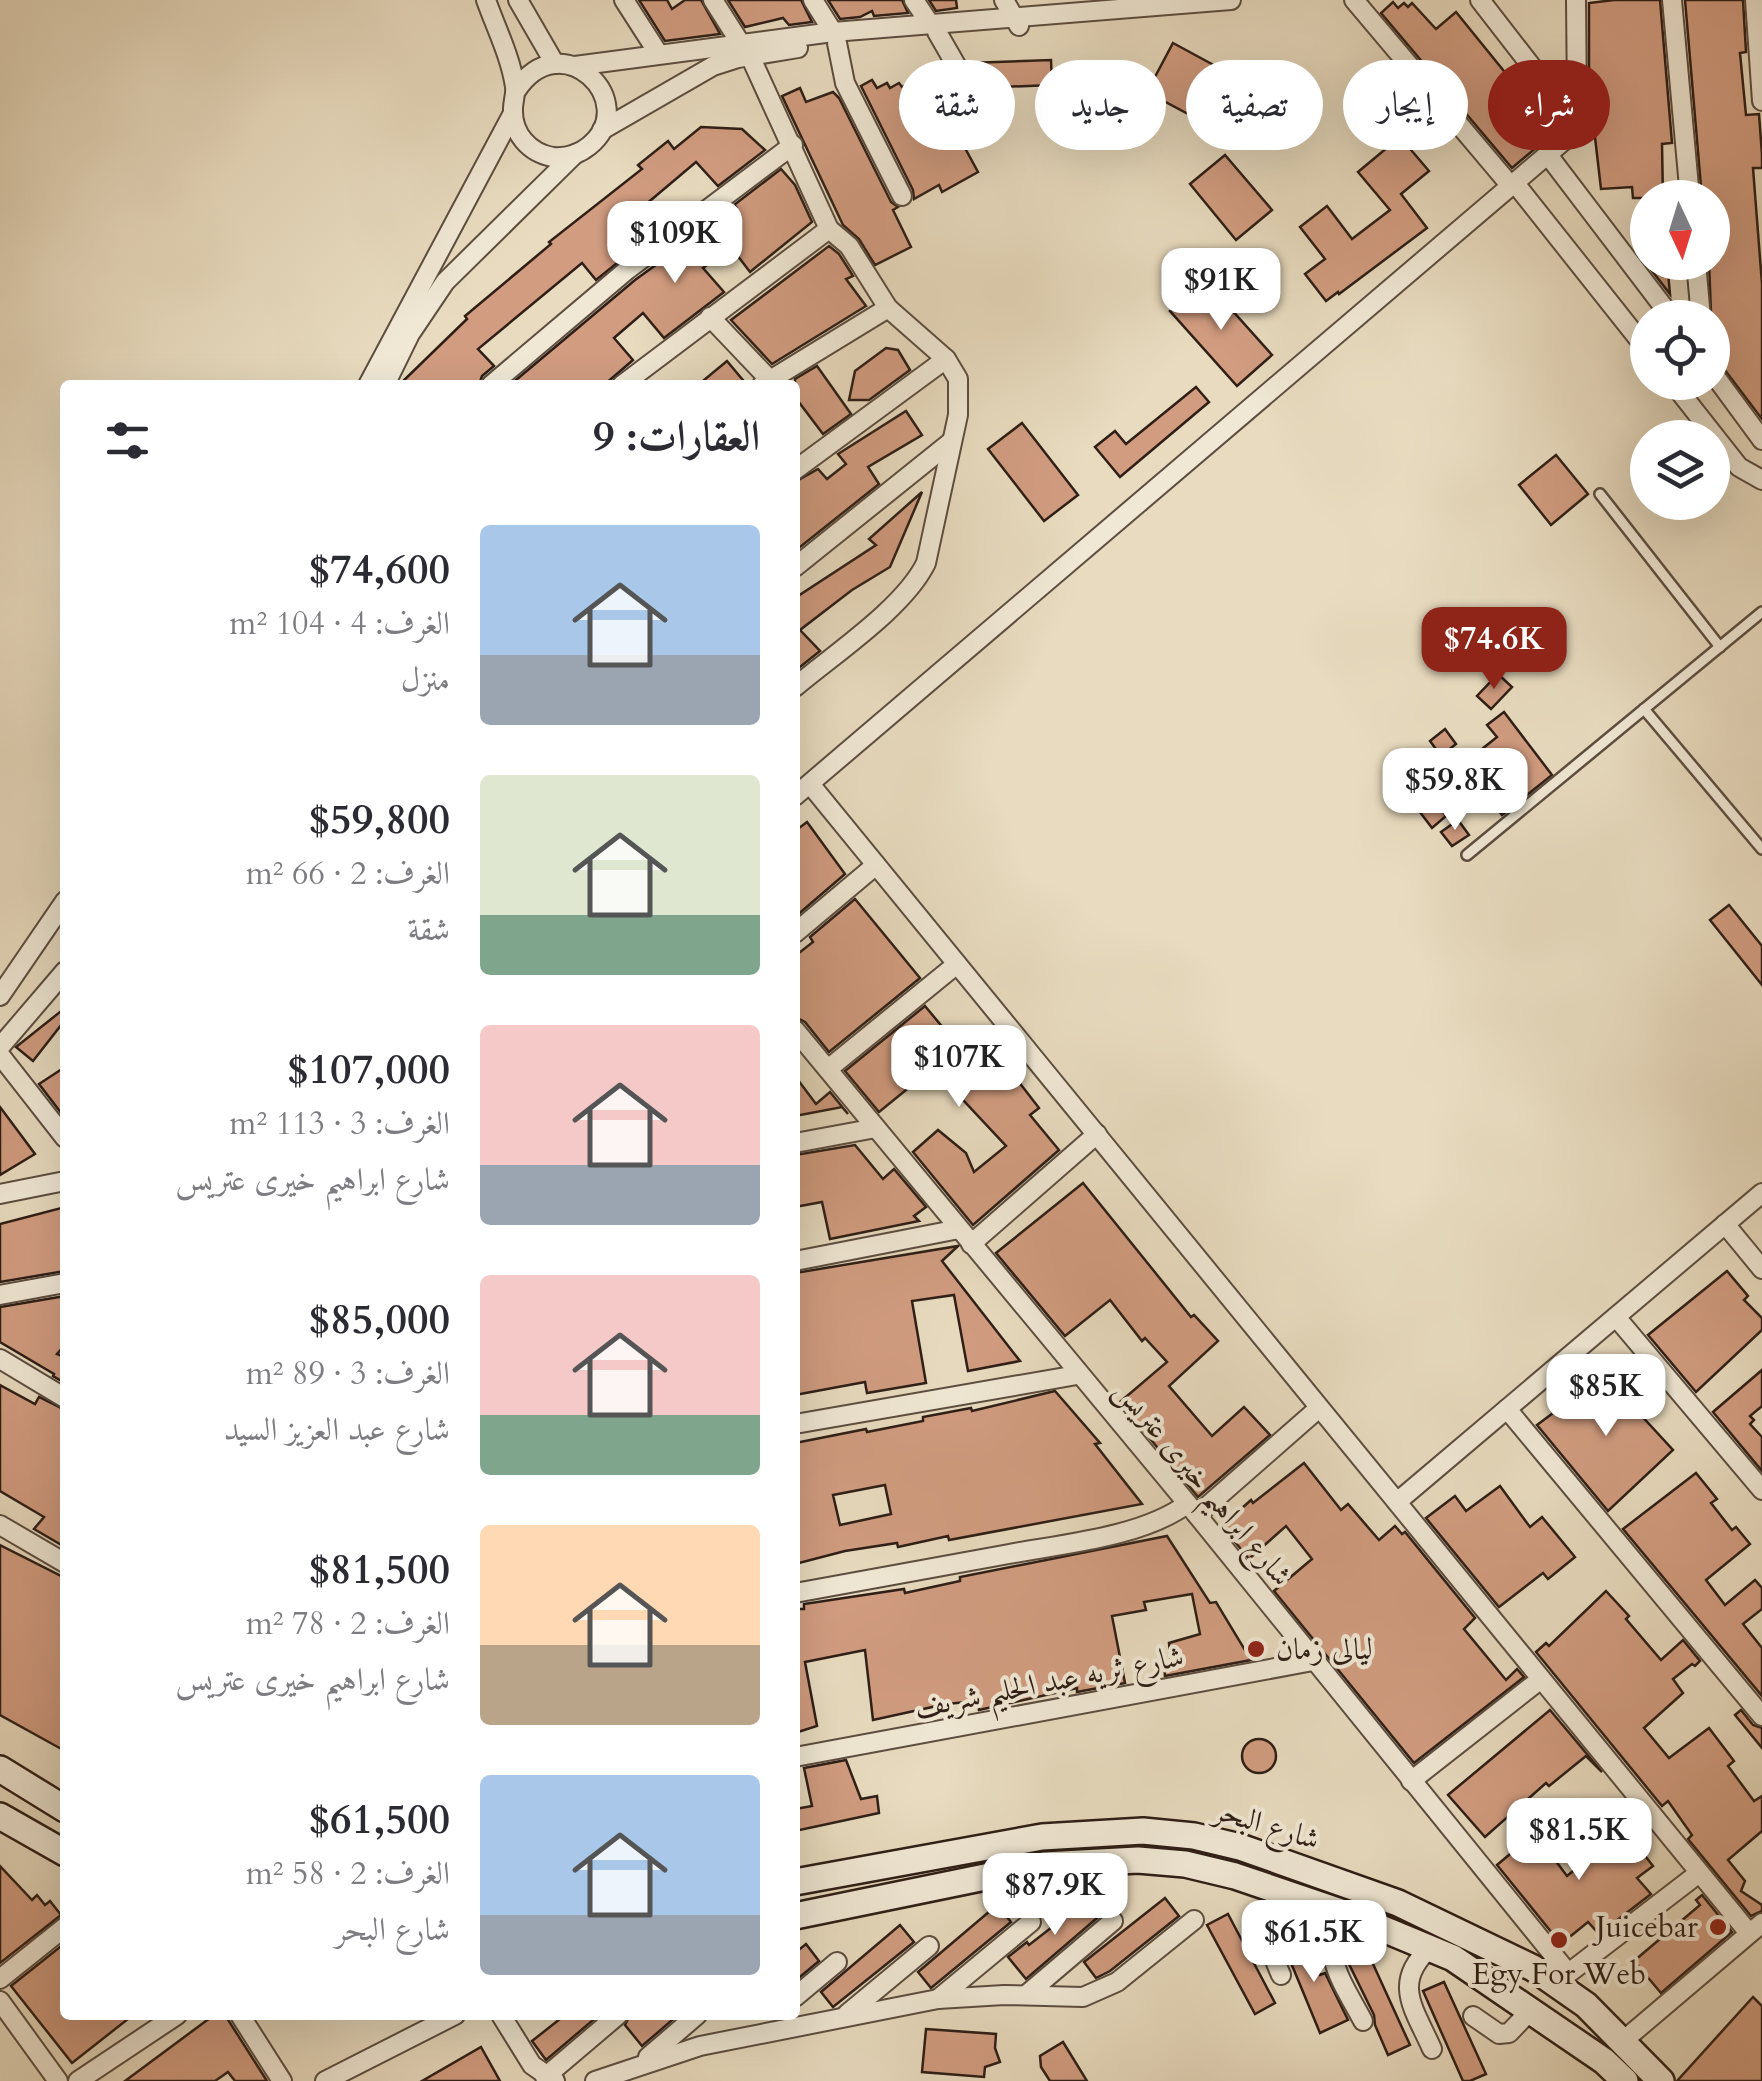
<!DOCTYPE html>
<html lang="ar">
<meta charset="utf-8">
<style>
:root{--surface:#fff;--page:#f7f7f7;--text:#2b2b33;--muted:#7c7c81;--accent:#8f2418}
body{margin:0;font-family:Cardo,Amiri,serif;background:var(--page);color:var(--text);direction:rtl;height:100vh;display:flex;flex-direction:column;font-size:38px;white-space:nowrap}
*{box-sizing:border-box;margin:0}
p{font-size:32px;color:var(--muted)}
.icon{flex:none;width:55px;height:55px;fill:none;stroke:currentColor;stroke-width:2;stroke-linecap:round;stroke-linejoin:round}
.map{position:relative;flex:1;overflow:hidden;direction:ltr}
.drawer{position:absolute;left:60px;top:380px;width:740px;height:1640px;display:flex;flex-direction:column;background:var(--surface);border-radius:10px;box-shadow:0 10px 40px #0002;direction:rtl}
.drawer>*{flex:none}
.hud{position:absolute;left:830px;top:60px;width:780px;height:90px;direction:rtl;display:flex;gap:20px}
.needle{width:65px;rotate:176deg}
.fabs{position:absolute;left:1630px;top:180px;display:grid;gap:20px}
.fabs a{display:grid;place-items:center;width:100px;height:100px;border-radius:50%;background:var(--surface);box-shadow:0 10px 40px #0002;font-size:50px}
.price{position:absolute;translate:-50% -85px;padding:0 22px;border-radius:20px;background:#fff;color:#222;font-size:32px;line-height:65px;filter:drop-shadow(0 2px 5px #0008)}
.price::after{content:'';position:absolute;left:50%;top:60px;width:30px;height:22px;margin-left:-15px;background:inherit;clip-path:polygon(0 0,100% 0,50% 100%)}
.price.active{background:var(--accent);color:#fff}
ul{padding:0;list-style:none}
li{display:flex;align-items:center;gap:30px;height:250px;padding:0 40px}
li span{display:grid;place-items:center;flex:none;width:280px;height:200px;border-radius:10px;color:#555}
li>.icon{margin-inline-start:auto}
span .icon{width:120px;height:120px;fill:#fffc;stroke-width:1}
li b{font-size:42px}
h2{display:flex;justify-content:space-between;align-items:center;height:120px;padding:0 40px;font-size:42px}
.pill{padding:0 35px;border-radius:45px;background:var(--surface);box-shadow:0 10px 40px #0002;font-size:35px;line-height:90px}
.pill.active{background:var(--accent);color:#fff}
.map>svg:first-child{display:block}
.building{fill:#d19c80;stroke:#2e1e16;stroke-width:2.5;fill-rule:evenodd}
.lines{fill:none;stroke-linecap:round;stroke-linejoin:round}
.service-casing{stroke:#5c4d40;stroke-width:14}
.minor-casing{stroke:#5c4d40;stroke-width:22}
.secondary-casing{stroke:#2e1e16;stroke-width:30}
.service{stroke:#f0e8d5;stroke-width:9}
.minor{stroke:#f0e8d5;stroke-width:18}
.secondary{stroke:#f0e8d5;stroke-width:25}
.poi-dot{fill:#8f2418;stroke:#f0e8d5;stroke-width:4}
.labels{text-anchor:middle;dominant-baseline:central;stroke-width:8;stroke-linejoin:round;paint-order:stroke}
.street-label{font-size:30px;fill:#2e1e16;stroke:#f0e8d5}
.poi-label{font-size:30px;fill:#2e1e16;stroke:#f0e8d5;text-anchor:start}
</style>
<div class="map">
<svg width="1762" height="2081" viewBox="0 0 1762 2081">
<rect width="100%" height="100%" fill="#e8dbbf"/>
<filter id="stains"><feTurbulence type="fractalNoise" baseFrequency=".002" numOctaves="4"/><feColorMatrix values="0 0 0 0 .2 0 0 0 0 .09 0 0 0 0 .02 0 0 0 .5 -.17"/></filter>
<radialGradient id="worn" r=".72"><stop offset=".6" stop-color="#630" stop-opacity="0"/><stop offset="1" stop-color="#630" stop-opacity=".3"/></radialGradient>
<g class="building">
<polygon points="639,0 667,0 672,9 685,0 701,0 720,34 665,41"/>
<polygon points="728,0 801,0 812,22 789,25 783,18 745,27"/>
<polygon points="828,0 902,0 908,13 874,16 872,11 860,17 840,19"/>
<polygon points="929,0 956,0 957,8 936,11"/>
<polygon points="1614,0 1660,0 1672,143 1662,144 1663,198 1633,198 1632,187 1601,189 1589,86 1589,3"/>
<polygon points="1685,0 1743,0 1746,52 1740,53 1746,115 1759,114 1762,155 1762,168 1753,168 1762,284 1762,419 1718,361 1717,338 1712,338 1709,262 1712,262 1712,198 1702,198"/>
<polygon points="1393,2 1398,8 1404,3 1408,7 1412,3 1436,29 1456,12 1525,97 1532,92 1558,123 1556,131 1512,168 1381,13"/>
<polygon points="1173,43 1232,75 1205,123 1147,92"/>
<polygon points="1051,60 1052,85 975,88 975,80 969,81 972,73 969,63"/>
<polygon points="1102,62 1127,107 1088,128 1063,83"/>
<polygon points="872,80 877,88 887,83 890,88 899,83 902,87 916,80 920,87 929,82 978,172 942,192 939,185 914,199 913,190 861,86"/>
<polygon points="800,88 806,102 833,92 839,98 891,202 898,207 893,210 911,247 875,265 859,239 843,225 782,96"/>
<polygon points="701,127 742,129 765,150 718,186 696,162 625,222 642,243 596,280 582,263 478,349 494,366 482,376 479,385 399,385 467,319 465,316 551,244 549,242 642,169 638,165 668,141 674,149"/>
<polygon points="1400,137 1429,171 1401,194 1427,228 1339,294 1338,292 1326,301 1305,274 1325,259 1300,227 1327,206 1352,239 1390,210 1358,172"/>
<polygon points="1225,155 1272,210 1236,240 1190,184"/>
<polygon points="781,169 795,185 812,222 750,272 731,247 703,268 724,292 664,338 643,313 614,338 633,360 604,385 510,385 635,280 736,207 734,205"/>
<polygon points="829,246 839,254 853,276 846,279 866,306 772,364 731,320"/>
<polygon points="1645,262 1667,262 1670,294"/>
<polygon points="1205,280 1272,355 1237,386 1170,311"/>
<polygon points="886,348 898,350 910,370 869,400 849,400 855,371"/>
<polygon points="727,361 747,385 698,385"/>
<polygon points="817,366 851,414 823,434 795,397 795,379"/>
<polygon points="1196,387 1209,402 1120,477 1095,447 1115,431 1126,444"/>
<polygon points="906,411 922,435 868,467 879,484 795,551 795,482 818,469 827,479 846,464 838,454"/>
<polygon points="1022,423 1078,495 1044,521 988,449"/>
<polygon points="1556,455 1588,494 1551,525 1519,485"/>
<polygon points="922,492 890,567 852,590 800,630 820,651 795,671 795,598 876,545 869,539"/>
<polygon points="1498,674 1512,687 1491,709 1477,696"/>
<polygon points="1504,712 1552,775 1502,815 1462,765 1497,737 1487,725"/>
<polygon points="1445,729 1456,744 1441,756 1430,741"/>
<polygon points="1422,784 1446,816 1432,828 1407,795"/>
<polygon points="1458,820 1469,835 1452,846 1441,832"/>
<polygon points="807,822 845,874 795,917 795,831"/>
<polygon points="855,899 920,978 829,1052 805,1022 795,1017 795,956 813,942 810,937"/>
<polygon points="1729,905 1762,946 1762,985 1710,920"/>
<polygon points="925,1006 964,1053 978,1041 1008,1076 1012,1073 1039,1108 1030,1115 1059,1150 973,1225 913,1152 938,1130 966,1153 974,1172 1006,1146 933,1068 879,1112 845,1071"/>
<polygon points="65,1008 65,1020 33,1061 16,1047"/>
<polygon points="65,1067 65,1118 39,1084"/>
<polygon points="795,1076 816,1104 830,1092 848,1114 842,1107 795,1116"/>
<polygon points="0,1107 35,1154 0,1175"/>
<polygon points="855,1145 883,1179 894,1169 926,1207 914,1216 919,1221 830,1239 822,1202 795,1207 795,1155"/>
<polygon points="1083,1183 1191,1317 1194,1315 1218,1341 1169,1386 1212,1436 1244,1407 1270,1435 1198,1497 1120,1402 1167,1362 1145,1338 1142,1341 1110,1300 1065,1336 996,1253"/>
<polygon points="65,1207 65,1271 0,1282 0,1224"/>
<polygon points="958,1246 942,1261 1020,1361 968,1371 954,1295 912,1301 926,1383 867,1393 865,1382 795,1395 795,1273"/>
<polygon points="1727,1271 1748,1296 1744,1300 1762,1318 1762,1330 1696,1392 1648,1335"/>
<polygon points="65,1296 65,1345 57,1354 65,1357 65,1383 53,1376 54,1374 0,1342 0,1307"/>
<polygon points="1616,1366 1635,1392 1626,1399 1673,1450 1608,1511 1537,1425"/>
<polygon points="1762,1370 1762,1406 1750,1416 1754,1420 1750,1424 1762,1437 1762,1471 1713,1412"/>
<polygon points="0,1385 35,1404 39,1397 65,1410 65,1547 34,1529 44,1517 0,1491"/>
<path d="M1055 1391 1100 1443 1095 1444 1142 1504 949 1540 948 1536 898 1547 897 1543 845 1551 799 1563 795 1545V1443L866 1429 867 1432 923 1421V1417L971 1408 972 1411ZM885 1485 891 1514 840 1525 833 1495Z"/>
<polygon points="1304,1463 1341,1510 1348,1504 1379,1540 1395,1526 1402,1534 1405,1532 1475,1618 1464,1629 1506,1680 1517,1669 1524,1677 1414,1763 1274,1591 1312,1559 1286,1526 1249,1559 1222,1526 1251,1500 1253,1503"/>
<polygon points="1696,1473 1717,1499 1711,1503 1732,1530 1736,1527 1750,1544 1706,1580 1725,1605 1755,1580 1762,1588 1762,1609 1743,1624 1762,1648 1762,1696 1623,1529"/>
<polygon points="1500,1486 1530,1527 1542,1517 1575,1557 1548,1579 1543,1573 1499,1607 1426,1518 1455,1496 1466,1511"/>
<polygon points="1167,1536 1210,1603 1216,1602 1251,1660 1165,1676 1164,1665 1171,1665 1169,1643 1200,1634 1192,1594 1144,1602 1146,1610 1112,1616 1125,1683 1077,1692 1077,1688 979,1710 978,1701 946,1704 873,1720 865,1650 805,1662 817,1726 795,1733 795,1609 804,1609 804,1604 904,1589 905,1593 960,1581 960,1577"/>
<polygon points="0,1545 65,1578 65,1751 0,1715"/>
<polygon points="1606,1591 1629,1616 1626,1619 1661,1660 1683,1640 1700,1661 1695,1666 1692,1664 1673,1679 1683,1693 1644,1728 1669,1758 1709,1728 1734,1761 1728,1766 1754,1801 1762,1796 1762,1831 1728,1860 1745,1881 1741,1891 1762,1905 1762,1911 1751,1916 1688,1839 1692,1835 1668,1801 1662,1806 1536,1652 1546,1643 1549,1646"/>
<polygon points="1550,1710 1602,1772 1586,1756 1549,1786 1546,1783 1485,1837 1448,1795"/>
<polygon points="1741,1710 1753,1725 1762,1728 1762,1748 1735,1715"/>
<circle cx="1259" cy="1756" r="17"/>
<polygon points="846,1760 861,1799 877,1796 879,1813 795,1831 795,1809 812,1806 804,1768"/>
<polygon points="1598,1819 1628,1857 1639,1848 1653,1866 1637,1878 1651,1894 1599,1934 1588,1922 1561,1944 1497,1865 1535,1833 1567,1876 1594,1854 1578,1835"/>
<polygon points="0,1866 32,1900 37,1895 45,1905 50,1901 61,1915 0,1963"/>
<polygon points="1702,1895 1732,1932 1661,1993 1634,1961 1700,1905 1696,1900"/>
<polygon points="1092,1896 1104,1912 1026,1979 1008,1957 1027,1942 1029,1945"/>
<polygon points="1165,1898 1179,1916 1110,1971 1096,1978 1084,1962"/>
<polygon points="997,1905 1011,1922 931,1988 918,1972"/>
<polygon points="1228,1914 1275,2003 1255,2014 1207,1925"/>
<polygon points="900,1925 914,1942 833,2007 821,1992"/>
<polygon points="1300,1931 1320,1975 1325,1973 1348,2020 1320,2033 1282,1941"/>
<polygon points="65,1943 65,2015 133,2015 72,2063 11,1986"/>
<polygon points="806,1944 819,1961 795,1981 795,1953"/>
<polygon points="1368,1953 1410,2045 1388,2055 1375,2025 1374,2015 1348,1962"/>
<polygon points="1444,1982 1486,2074 1470,2081 1463,2081 1423,1991"/>
<polygon points="1753,1997 1762,2006 1762,2081 1677,2081"/>
<polygon points="214,2015 225,2015 267,2081 235,2081 228,2072 215,2081 125,2081"/>
<polygon points="565,2015 599,2015 546,2060 532,2041"/>
<polygon points="630,2015 678,2015 642,2046 625,2025"/>
<polygon points="926,2029 996,2034 995,2048 1000,2062 985,2067 984,2077 922,2072"/>
<polygon points="1063,2042 1087,2081 1050,2081 1041,2067 1040,2056"/>
<polygon points="481,2047 500,2081 422,2081"/>
</g>
<g class="lines">
<g class="service-casing">
<g id="service">
<polyline points="1600,494 1720,647"/>
<polyline points="1644,709 1762,849"/>
<polyline points="1467,855 1762,612"/>
</g>
</g>
<g class="minor-casing">
<g id="minor">
<path d="M486 0C496 28 511 58 515 87 516 94 513 101 513 109 512 133 529 153 553 157 566 158 579 154 589 146 643 103 561 21 516 91"/>
<polyline points="518,0 555,64"/>
<polyline points="624,0 658,53"/>
<polyline points="713,0 741,44"/>
<polyline points="813,0 833,32"/>
<polyline points="914,0 930,24"/>
<polyline points="1004,0 1019,26"/>
<polyline points="1354,0 1510,185"/>
<polyline points="1480,0 1573,120"/>
<polyline points="1672,0 1690,198"/>
<polyline points="1755,0 1762,101"/>
<polyline points="937,32 960,72"/>
<polyline points="837,43 845,83 902,196"/>
<path d="M750 56 829 229 849 246 888 308 946 359 958 379V415L926 563C904 608 834 654 795 687"/>
<polyline points="575,66 833,32 1231,0"/>
<polyline points="602,130 713,66 738,58 798,48"/>
<polyline points="1548,155 1672,318"/>
<polyline points="1514,182 1648,351"/>
<polyline points="1696,262 1701,318"/>
<polyline points="710,317 769,379"/>
<polyline points="1712,372 1762,440"/>
<polyline points="1672,382 1739,467 1762,480"/>
<polyline points="368,385 512,115"/>
<polyline points="385,385 410,334 445,282 575,154"/>
<polyline points="491,385 627,270 793,145"/>
<polyline points="622,385 829,229"/>
<polyline points="762,385 888,308"/>
<polyline points="795,470 946,359"/>
<polyline points="795,567 952,441"/>
<polyline points="810,784 1749,1933"/>
<polyline points="795,796 1567,138 1577,103 1576,0"/>
<polyline points="795,933 876,865"/>
<polyline points="0,996 65,901"/>
<polyline points="795,1030 1197,1515 1568,1973"/>
<polyline points="0,1047 65,971"/>
<polyline points="0,1055 65,1138"/>
<polyline points="828,1069 957,964"/>
<polyline points="795,1143 876,1128"/>
<polyline points="0,1194 65,1181"/>
<polyline points="1725,1224 1762,1269"/>
<polyline points="971,1244 1097,1134"/>
<polyline points="795,1261 959,1229"/>
<polyline points="0,1295 65,1283"/>
<polyline points="1616,1317 1762,1490"/>
<polyline points="0,1359 65,1398"/>
<polyline points="1507,1409 1762,1716"/>
<polyline points="795,1424 1077,1375"/>
<polyline points="1397,1502 1762,1193"/>
<polyline points="1197,1515 1319,1408"/>
<polyline points="0,1525 65,1563"/>
<path d="M795 1593C866 1580 938 1567 1009 1554 1063 1544 1142 1537 1187 1504"/>
<polyline points="795,1757 1313,1661"/>
<polyline points="1411,1781 1541,1679"/>
<path d="M1347 1914C1314 1948 1345 1986 1363 2021"/>
<path d="M1430 1948C1391 1983 1415 2010 1432 2049"/>
<path d="M1281 1975C1267 1944 1261 1921 1284 1892"/>
<polyline points="0,1979 65,1927"/>
<polyline points="1561,1979 1699,1873"/>
<polyline points="1026,1995 1113,1921"/>
<polyline points="795,1997 837,1962"/>
<polyline points="938,1999 1031,1922"/>
<polyline points="0,2001 58,2081"/>
<polyline points="847,2014 929,1946"/>
<polyline points="240,2015 282,2081"/>
<polyline points="501,2015 532,2065 555,2081"/>
<polyline points="1473,2016 1499,2034 1509,2033 1530,2011"/>
<polyline points="1623,2041 1762,1923"/>
<polyline points="648,2057 697,2015"/>
<polyline points="545,2077 618,2015"/>
<polyline points="78,2081 177,2015"/>
<polyline points="325,2081 455,2015"/>
<polyline points="595,2081 700,2046 938,1999 1004,1995 1083,1997 1117,1982 1194,1920"/>
</g>
</g>
<g class="secondary-casing">
<g id="secondary">
<polyline points="0,1769 65,1809"/>
<polyline points="0,1816 65,1853"/>
<polyline points="795,1882 1042,1837 1143,1831 1194,1836 1240,1847 1398,1903 1533,1968 1586,2005 1661,2081"/>
<polyline points="795,1916 1044,1865 1138,1860 1185,1864 1235,1876 1347,1914 1453,1958 1604,2061 1625,2081"/>
</g>
</g>
<use href="#service" class="service"/>
<use href="#minor" class="minor"/>
<use href="#secondary" class="secondary"/>
</g>
<g class="poi-dot">
<circle cx="1256" cy="1649" r="10"/>
<circle cx="1718" cy="1927" r="10"/>
<circle cx="1559" cy="1940" r="10"/>
</g>
<g class="labels">
<g class="street-label">
<text transform="translate(1203 1483) rotate(50)">شارع ابراهيم خيرى عتريس</text>
<text transform="translate(1049 1682) rotate(-11)">شارع ثريه عبد الحليم شريف</text>
<text transform="translate(1267 1825) rotate(17)">شارع البحر</text>
</g>
<g class="poi-label">
<text x="1276" y="1649">ليالى زمان</text>
<text x="1698" y="1927" text-anchor="end">Juicebar</text>
<text x="1559" y="1974" text-anchor="middle">Egy For Web</text>
</g>
</g>
<rect width="100%" height="100%" filter="url(#stains)"/>
<rect width="100%" height="100%" fill="url(#worn)"/>
</svg>
<div class="fabs">
<a><svg class="needle" viewBox="-14 -14 28 28"><path d="M0-13l5 13h-10z" fill="#e53935"/><path d="M0 13l5-13h-10z" fill="#7c7c81"/></svg></a>
<a><svg class="icon" aria-label="locate" viewBox="0 0 24 24"><circle cx="12" cy="12" r="6"/><path d="M12 2v4M12 18v4M2 12h4M18 12h4"/></svg></a>
<a><svg class="icon" aria-label="layers" viewBox="0 0 24 24"><path d="M12 4l9 5-9 5-9-5zM3 14l9 5 9-5"/></svg></a>
</div>
<b class="price" style="left:675px;top:286px">$109K</b>
<b class="price" style="left:1221px;top:333px">$91K</b>
<b class="price active" style="left:1494px;top:692px">$74.6K</b>
<b class="price" style="left:1455px;top:833px">$59.8K</b>
<b class="price" style="left:959px;top:1110px">$107K</b>
<b class="price" style="left:1606px;top:1439px">$85K</b>
<b class="price" style="left:1579px;top:1883px">$81.5K</b>
<b class="price" style="left:1055px;top:1938px">$87.9K</b>
<b class="price" style="left:1314px;top:1985px">$61.5K</b>
<div class="hud">
<a class="pill active">شراء</a>
<a class="pill">إيجار</a>
<a class="pill">تصفية</a>
<a class="pill">جديد</a>
<a class="pill">شقة</a>
</div>
<section class="drawer">
<h2>العقارات: 9<svg class="icon" aria-label="filters" viewBox="0 0 24 24"><path d="M4 7h16M4 17h16"/><circle cx="9" cy="7" r="2"/><circle cx="15" cy="17" r="2"/></svg></h2>
<ul>
<li><span style="background:linear-gradient(#a9c7e8 65%,#9aa5b1 0)"><svg class="icon" aria-label="home" viewBox="0 0 24 24"><path d="M3 11l9-7 9 7M6 9v11h12V9"/></svg></span><div><b>$74,600</b><p>الغرف: 4 · 104 m²</p><p>منزل</p></div></li>
<li><span style="background:linear-gradient(#dfe7d0 70%,#7fa58c 0)"><svg class="icon" aria-label="home" viewBox="0 0 24 24"><path d="M3 11l9-7 9 7M6 9v11h12V9"/></svg></span><div><b>$59,800</b><p>الغرف: 2 · 66 m²</p><p>شقة</p></div></li>
<li><span style="background:linear-gradient(#f6c9c9 70%,#9aa5b1 0)"><svg class="icon" aria-label="home" viewBox="0 0 24 24"><path d="M3 11l9-7 9 7M6 9v11h12V9"/></svg></span><div><b>$107,000</b><p>الغرف: 3 · 113 m²</p><p>شارع ابراهيم خيرى عتريس</p></div></li>
<li><span style="background:linear-gradient(#f6c9c9 70%,#7fa58c 0)"><svg class="icon" aria-label="home" viewBox="0 0 24 24"><path d="M3 11l9-7 9 7M6 9v11h12V9"/></svg></span><div><b>$85,000</b><p>الغرف: 3 · 89 m²</p><p>شارع عبد العزيز السيد</p></div></li>
<li><span style="background:linear-gradient(#ffd9b3 60%,#b9a48a 0)"><svg class="icon" aria-label="home" viewBox="0 0 24 24"><path d="M3 11l9-7 9 7M6 9v11h12V9"/></svg></span><div><b>$81,500</b><p>الغرف: 2 · 78 m²</p><p>شارع ابراهيم خيرى عتريس</p></div></li>
<li><span style="background:linear-gradient(#a9c7e8 70%,#9aa5b1 0)"><svg class="icon" aria-label="home" viewBox="0 0 24 24"><path d="M3 11l9-7 9 7M6 9v11h12V9"/></svg></span><div><b>$61,500</b><p>الغرف: 2 · 58 m²</p><p>شارع البحر</p></div></li>
</ul>
</section>
</div>
